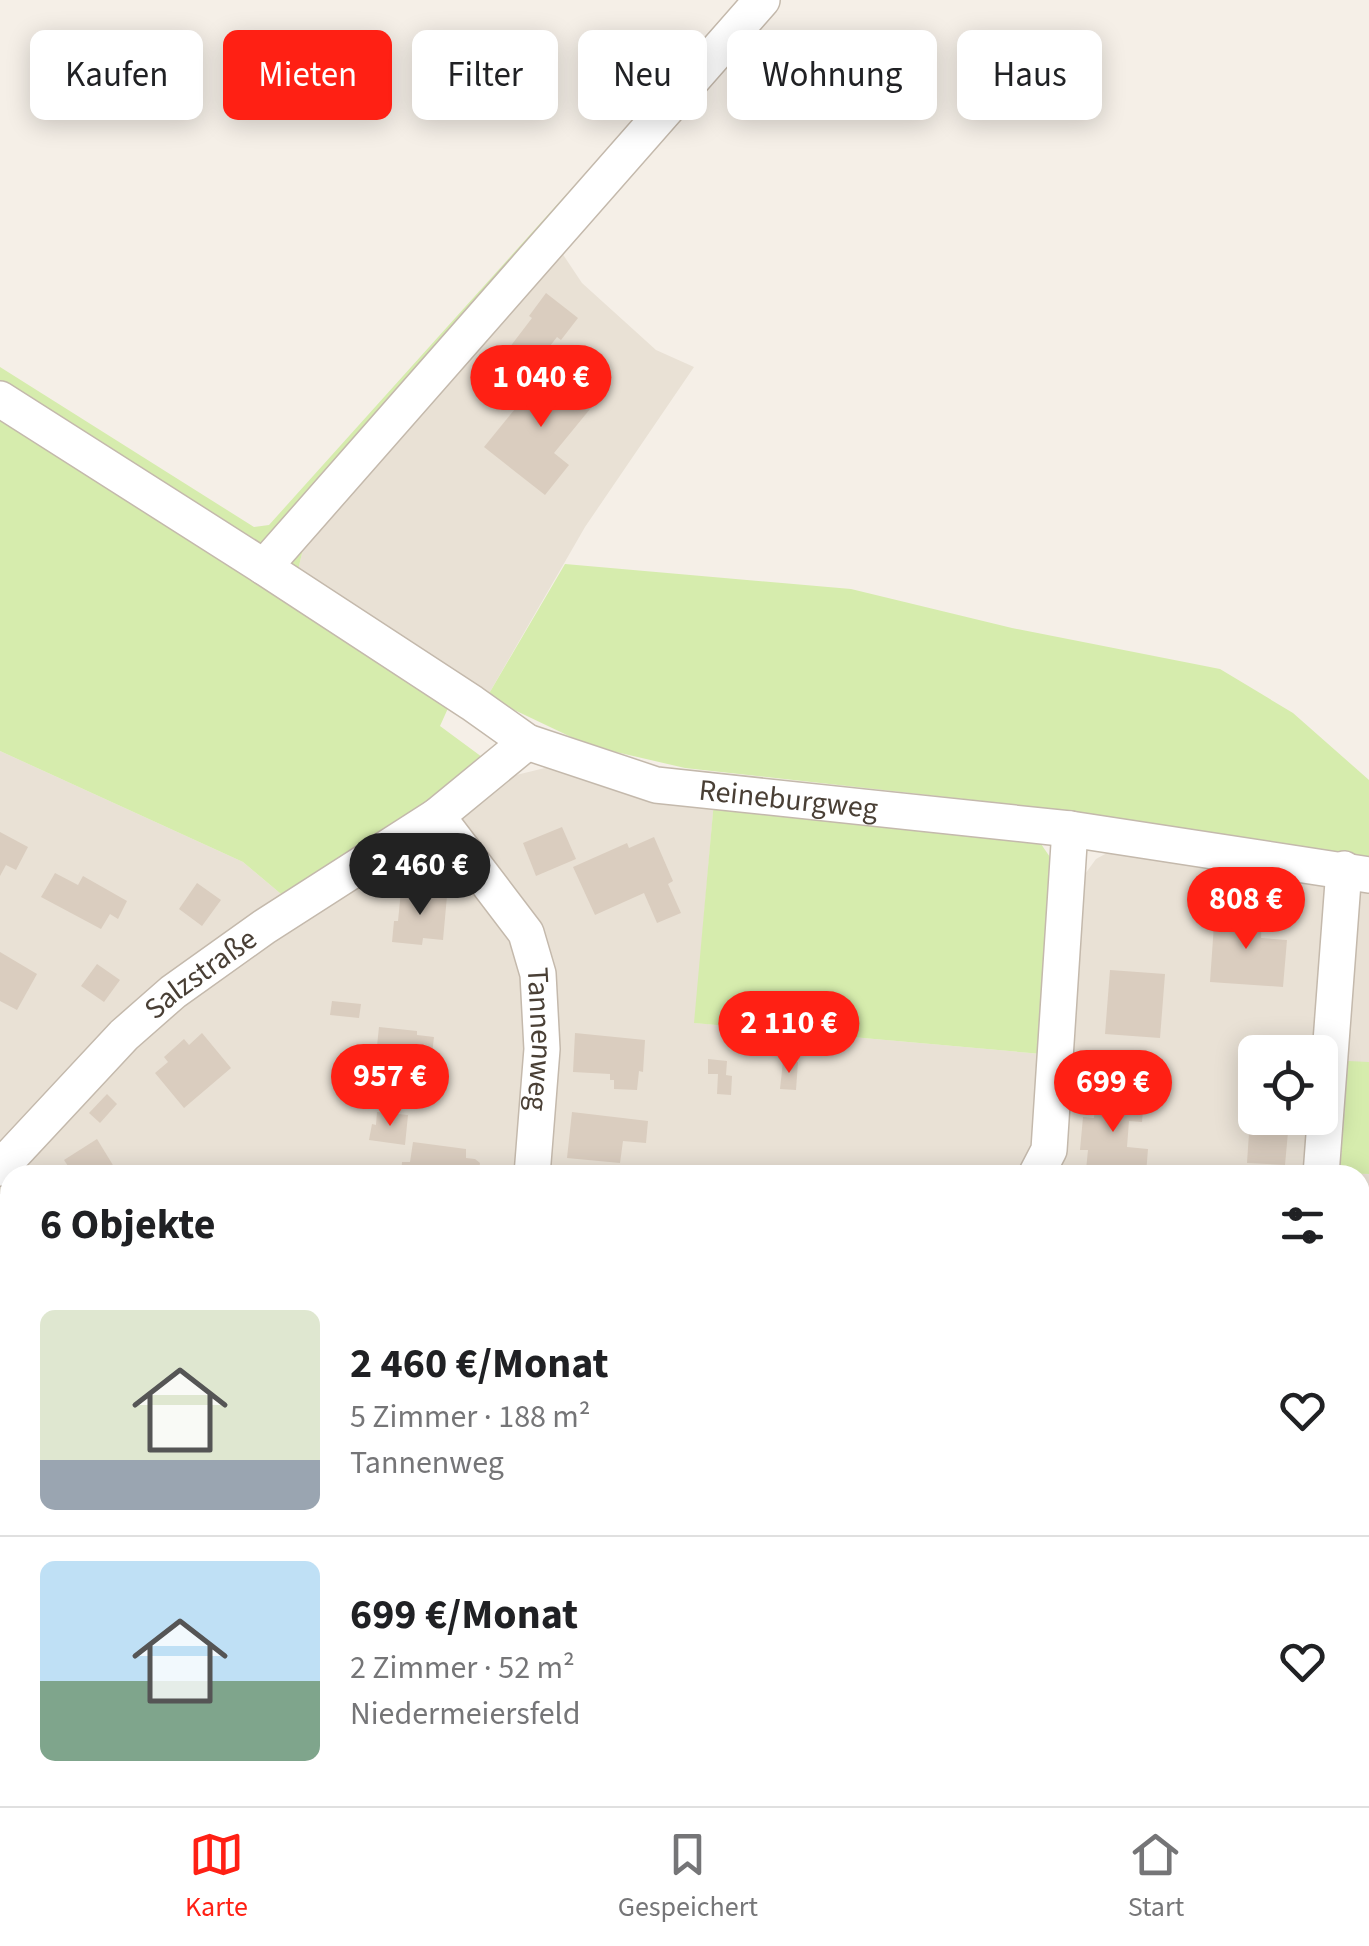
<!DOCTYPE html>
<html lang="de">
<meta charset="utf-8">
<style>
:root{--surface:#fff;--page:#f2f2f2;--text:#202124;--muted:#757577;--line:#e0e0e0;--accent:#ff2014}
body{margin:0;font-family:"Source Sans 3",sans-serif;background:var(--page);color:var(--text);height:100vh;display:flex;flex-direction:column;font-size:38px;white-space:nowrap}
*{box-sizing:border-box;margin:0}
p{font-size:32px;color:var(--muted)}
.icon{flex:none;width:55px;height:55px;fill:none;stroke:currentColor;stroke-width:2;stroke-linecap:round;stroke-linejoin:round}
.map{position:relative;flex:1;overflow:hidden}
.drawer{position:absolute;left:0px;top:1165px;width:1370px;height:642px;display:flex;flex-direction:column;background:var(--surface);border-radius:30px 30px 0 0;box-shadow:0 5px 25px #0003}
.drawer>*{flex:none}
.banner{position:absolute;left:30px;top:30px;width:1310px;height:90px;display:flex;gap:20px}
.tools{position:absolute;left:1238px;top:1035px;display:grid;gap:20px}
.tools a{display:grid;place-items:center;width:100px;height:100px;border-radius:15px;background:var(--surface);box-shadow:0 5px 25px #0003;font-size:50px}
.price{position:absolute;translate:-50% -85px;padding:0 22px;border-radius:35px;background:var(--accent);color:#fff;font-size:32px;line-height:65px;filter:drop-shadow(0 2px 5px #0008)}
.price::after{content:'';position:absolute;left:50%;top:60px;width:30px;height:22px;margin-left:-15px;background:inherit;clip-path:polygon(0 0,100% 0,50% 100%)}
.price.active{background:#222;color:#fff}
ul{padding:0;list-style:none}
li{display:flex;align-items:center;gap:30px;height:250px;padding:0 40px}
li+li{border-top:2px solid var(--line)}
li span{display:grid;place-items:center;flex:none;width:280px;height:200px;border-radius:15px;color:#555}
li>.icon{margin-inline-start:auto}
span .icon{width:120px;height:120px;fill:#fffc;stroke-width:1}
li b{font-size:42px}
h2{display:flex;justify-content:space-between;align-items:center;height:120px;padding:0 40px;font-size:42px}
.pill{padding:0 35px;border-radius:15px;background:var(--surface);box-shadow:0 5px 25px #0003;font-size:35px;line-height:90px}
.pill.active{background:var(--accent);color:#fff}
.tabs{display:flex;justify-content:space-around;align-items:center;height:140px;border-top:2px solid var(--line);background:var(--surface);font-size:28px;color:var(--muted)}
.tabs a{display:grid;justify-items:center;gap:5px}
.tabs .active{color:var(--accent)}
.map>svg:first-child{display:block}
.residential{fill:#e9e1d5;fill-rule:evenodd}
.green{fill:#d6ecad}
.building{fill:#dacdbf}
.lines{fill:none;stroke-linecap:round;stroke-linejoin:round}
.street-casing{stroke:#c4b9ac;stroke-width:38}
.path{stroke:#c4b199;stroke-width:5;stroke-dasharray:5 5;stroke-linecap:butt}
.street{stroke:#fff;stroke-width:35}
.labels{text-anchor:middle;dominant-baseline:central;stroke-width:8;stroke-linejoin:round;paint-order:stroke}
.street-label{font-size:30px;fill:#493f35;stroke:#fff}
</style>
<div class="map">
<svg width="1369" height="1806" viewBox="0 0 1369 1806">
<rect width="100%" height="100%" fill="#f5efe7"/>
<g class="residential">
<polygon points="558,247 582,283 656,350 694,367 585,527 487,697 298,570 304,545"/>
<path d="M0 751 243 862 281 894 300 914 508 777 549 767 714 801 695 1023 1042 1054 1080 881 1096 859 1120 846 1369 887V1062H1348L1340 1172 1369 1174V1806H9L0 1801ZM1255 1052H1320V1118H1255ZM10 1175H1360V1798H10Z"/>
</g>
<g class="green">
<polygon points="741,0 304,545 298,570 449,706 440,726 482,757 429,804 281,894 243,862 0,751 0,367 254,527 269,525"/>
<polygon points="565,564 851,589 1012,628 1220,669 1293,713 1369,780 1369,859 1062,810 685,768 590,746 487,697"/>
<polygon points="714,801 1039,841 1054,863 1042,1054 694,1023"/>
<polygon points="1348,1061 1369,1062 1369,1174 1340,1173"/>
</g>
<g class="building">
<polygon points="546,293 578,318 561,340 557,337 521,383 500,367 507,359 503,356 532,318 529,316"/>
<polygon points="550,366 595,403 554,453 569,465 545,495 484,447"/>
<polygon points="562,827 576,859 536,876 523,843"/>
<polygon points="0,832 28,847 16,870 6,865 0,876"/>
<polygon points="654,837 673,881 668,884 681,913 657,923 644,893 595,915 573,867 627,843 629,848"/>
<polygon points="55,873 78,885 83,876 127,901 118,919 110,914 101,929 41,897"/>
<polygon points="197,883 221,900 202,926 179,909"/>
<polygon points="401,891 447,896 443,940 423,938 422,945 392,942 394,921 398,921"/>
<polygon points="1215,910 1262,913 1261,938 1287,940 1283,987 1210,982"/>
<polygon points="0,952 37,974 17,1010 0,1001"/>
<polygon points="97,964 120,980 104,1002 81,986"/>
<polygon points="1110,970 1165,974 1160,1038 1105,1034"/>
<polygon points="332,1001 361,1004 359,1018 330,1015"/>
<polygon points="379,1027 417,1031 417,1035 434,1037 428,1088 401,1084 402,1077 374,1074"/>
<polygon points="202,1033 231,1068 184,1108 155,1073 168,1062 164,1057 184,1039 189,1045"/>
<polygon points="575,1033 645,1040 643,1072 639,1071 637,1090 614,1089 614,1080 610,1080 610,1074 573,1072"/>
<polygon points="1250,1035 1295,1038 1294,1052 1255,1052 1255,1082 1246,1081"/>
<polygon points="708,1059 727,1061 726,1075 732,1076 731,1095 717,1094 718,1074 708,1074"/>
<polygon points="783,1061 798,1062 796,1090 780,1089"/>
<polygon points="1096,1093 1144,1097 1142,1122 1129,1121 1127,1147 1148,1149 1146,1174 1086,1170 1088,1150 1080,1150 1083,1117 1094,1118"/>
<polygon points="107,1094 117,1104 100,1123 89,1113"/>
<polygon points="377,1112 408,1115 405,1145 369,1140 372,1124 376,1125"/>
<polygon points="572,1112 648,1121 646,1143 623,1141 620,1163 567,1158"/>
<polygon points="1250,1118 1289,1121 1285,1165 1247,1163"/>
<polygon points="97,1139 119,1175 74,1175 64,1160"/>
<polygon points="413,1142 466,1149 466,1158 475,1159 480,1163 478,1175 401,1175 402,1162 410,1162"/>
<polygon points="1360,1205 1369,1206 1369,1263 1360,1262"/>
<rect x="1360" y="1299" width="9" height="53"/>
<rect x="1360" y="1416" width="9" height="56"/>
<rect x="0" y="1481" width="10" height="48"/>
<polygon points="1360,1549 1365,1549 1363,1565 1369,1566 1369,1587 1360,1586"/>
<rect x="0" y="1579" width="10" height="100"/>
<polygon points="1360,1668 1369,1669 1369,1743 1360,1742"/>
<polygon points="1017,1798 1032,1798 1031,1806 992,1806 992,1799 1017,1801"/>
</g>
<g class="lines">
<g class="street-casing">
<g id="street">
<path id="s1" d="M0 399 264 567 472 703 527 742 656 785 1070 829 1369 875"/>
<polyline points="264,567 762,0"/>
<path id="s2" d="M437 816 526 933 538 974 542 1049 532 1175"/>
<path id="s3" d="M0 1168 124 1035 173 992 264 927 437 816 527 742"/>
<polyline points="1036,1175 1049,1150 1070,829"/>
<polyline points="1321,1175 1344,869"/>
<polyline points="0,1212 10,1224"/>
<polyline points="77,1798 88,1806"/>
<polyline points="170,1806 227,1801 279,1806"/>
<polyline points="451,1806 455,1798"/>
<polyline points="935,1806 935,1798"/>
</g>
</g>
<polyline class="path" points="1267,1806 1268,1798"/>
<use href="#street" class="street"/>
</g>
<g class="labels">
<g class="street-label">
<text stroke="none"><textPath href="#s1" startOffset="898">Reineburgweg</textPath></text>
<text stroke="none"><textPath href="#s3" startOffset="280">Salzstraße</textPath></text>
<text stroke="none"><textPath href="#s2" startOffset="255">Tannenweg</textPath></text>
</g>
</g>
</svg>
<div class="tools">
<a><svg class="icon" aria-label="locate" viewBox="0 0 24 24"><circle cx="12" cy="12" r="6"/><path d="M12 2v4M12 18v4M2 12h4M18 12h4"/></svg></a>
</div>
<b class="price" style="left:541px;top:430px">1 040 €</b>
<b class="price active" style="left:420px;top:918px">2 460 €</b>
<b class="price" style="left:1246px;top:952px">808 €</b>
<b class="price" style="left:789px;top:1076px">2 110 €</b>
<b class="price" style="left:390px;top:1129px">957 €</b>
<b class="price" style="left:1113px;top:1135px">699 €</b>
<div class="banner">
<a class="pill">Kaufen</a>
<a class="pill active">Mieten</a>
<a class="pill">Filter</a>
<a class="pill">Neu</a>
<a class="pill">Wohnung</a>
<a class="pill">Haus</a>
</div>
<section class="drawer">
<h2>6 Objekte<svg class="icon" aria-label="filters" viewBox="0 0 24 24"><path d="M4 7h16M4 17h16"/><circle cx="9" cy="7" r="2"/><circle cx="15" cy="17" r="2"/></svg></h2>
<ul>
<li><span style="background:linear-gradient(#dfe7d0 75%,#9aa5b1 0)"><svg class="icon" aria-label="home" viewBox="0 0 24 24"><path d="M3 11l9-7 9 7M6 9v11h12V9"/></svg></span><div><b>2 460 €/Monat</b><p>5 Zimmer · 188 m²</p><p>Tannenweg</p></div><svg class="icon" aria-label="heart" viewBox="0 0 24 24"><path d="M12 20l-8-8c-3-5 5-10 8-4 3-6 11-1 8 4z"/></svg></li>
<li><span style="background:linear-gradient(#bfe0f5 60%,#7fa58c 0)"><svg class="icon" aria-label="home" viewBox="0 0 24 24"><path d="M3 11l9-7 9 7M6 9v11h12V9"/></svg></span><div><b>699 €/Monat</b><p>2 Zimmer · 52 m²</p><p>Niedermeiersfeld</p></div><svg class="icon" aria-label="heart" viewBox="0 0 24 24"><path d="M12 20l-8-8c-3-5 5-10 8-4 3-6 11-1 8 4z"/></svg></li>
</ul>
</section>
</div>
<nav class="tabs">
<a class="active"><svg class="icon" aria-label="map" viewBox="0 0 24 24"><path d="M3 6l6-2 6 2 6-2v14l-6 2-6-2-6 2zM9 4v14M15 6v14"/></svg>Karte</a>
<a><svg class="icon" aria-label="saved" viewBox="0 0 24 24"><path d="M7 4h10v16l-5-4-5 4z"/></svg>Gespeichert</a>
<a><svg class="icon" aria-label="home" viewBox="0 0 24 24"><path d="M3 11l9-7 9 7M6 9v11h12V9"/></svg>Start</a>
</nav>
